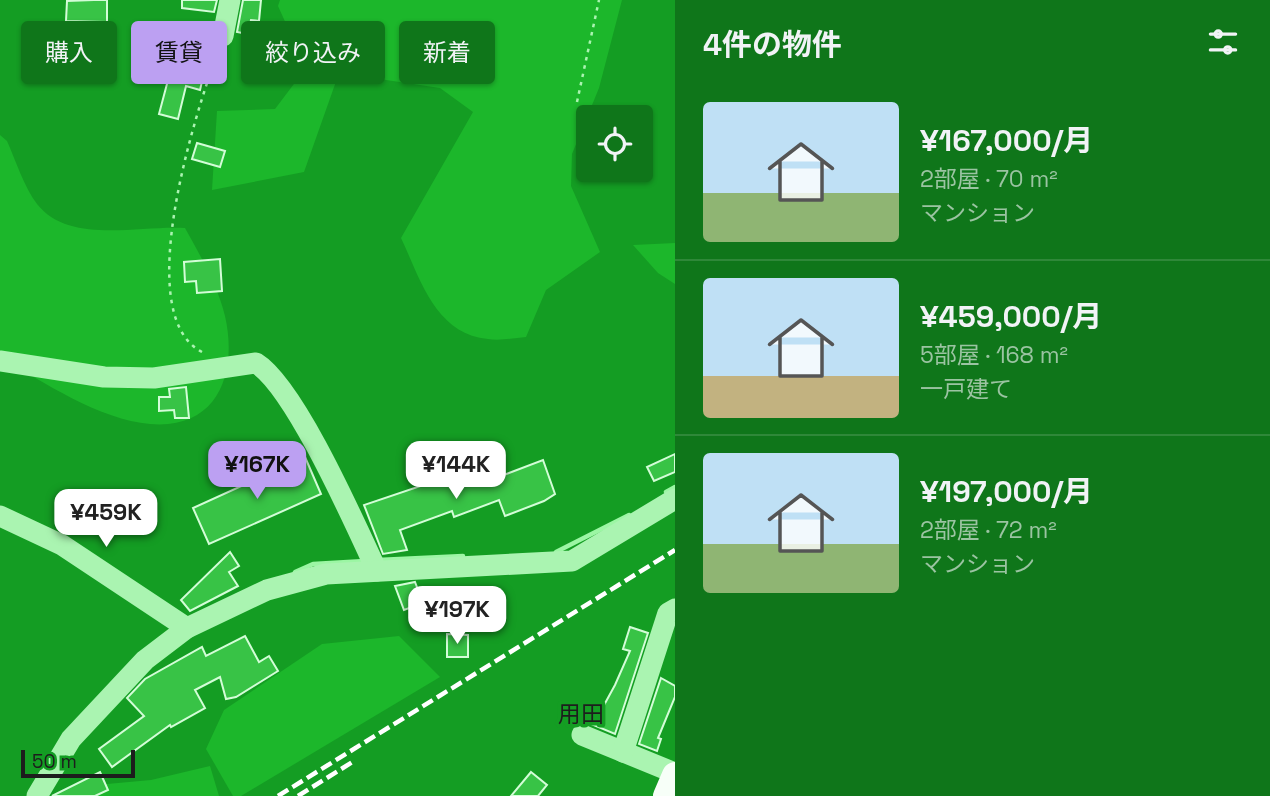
<!DOCTYPE html>
<html lang="ja">
<meta charset="utf-8">
<style>
:root{--surface:#0f761a;--page:#187b23;--text:#f1f3f6;--muted:#9bc4a2;--line:#2f8839;--accent:#bca0f2}
body{margin:0;font-family:"Space Grotesk","Noto Sans JP",sans-serif;background:var(--page);color:var(--text);height:100vh;display:flex;flex-direction:column;font-size:26px;white-space:nowrap}
*{box-sizing:border-box;margin:0}
p{font-size:23px;color:var(--muted)}
.icon{flex:none;width:38px;height:38px;fill:none;stroke:currentColor;stroke-width:2;stroke-linecap:round;stroke-linejoin:round}
.map{position:relative;flex:1;overflow:hidden}
.side{display:flex;flex-direction:column;background:var(--surface);width:595px}
.side>*{flex:none}
.banner{position:absolute;left:21px;top:21px;width:548px;height:63px;display:flex;gap:14px}
.tools{position:absolute;left:576px;top:105px;display:grid;gap:14px}
.tools a{display:grid;place-items:center;width:77px;height:77px;border-radius:7px;background:var(--surface);box-shadow:0 2px 5px #0004;font-size:35px}
.scale{position:absolute;left:21px;bottom:18px;width:114px;box-sizing:border-box;padding-left:7px;border:4px solid #1d1d1d;border-top:0;font-size:19px;line-height:24px;white-space:nowrap;color:#1d1d1d;-webkit-text-stroke:5px #149d23;paint-order:stroke}
.price{position:absolute;translate:-50% -60px;padding:0 16px;border-radius:14px;background:#fff;color:#222;font-size:23px;line-height:46px;filter:drop-shadow(0 2px 4px #0008)}
.price::after{content:'';position:absolute;left:50%;top:42px;width:21px;height:16px;margin-left:-10px;background:inherit;clip-path:polygon(0 0,100% 0,50% 100%)}
.price.current{background:var(--accent);color:#111}
ul{padding:0;list-style:none}
li{display:flex;align-items:center;gap:21px;height:175px;padding:0 28px}
li+li{border-top:2px solid var(--line)}
li span{display:grid;place-items:center;flex:none;width:196px;height:140px;border-radius:7px;color:#555}
li>.icon{margin-inline-start:auto}
span .icon{width:84px;height:84px;fill:#fffc;stroke-width:1}
li b{font-size:30px}
h2{display:flex;justify-content:space-between;align-items:center;height:84px;padding:0 28px;font-size:30px}
.chip{padding:0 24px;border-radius:7px;background:var(--surface);box-shadow:0 2px 5px #0004;font-size:24px;line-height:63px}
.chip.current{background:var(--accent);color:#111}
main{display:flex;flex:1;min-height:0}
.map>svg:first-child{display:block}
.green{fill:#1cb72b}
.lines{fill:none;stroke-linecap:round;stroke-linejoin:round}
.stream{stroke:#9cf6a4;stroke-width:4.5}
.building{fill:#38c346;stroke:#d3fdd7;stroke-width:2}
.path{stroke:#aaf4b1;stroke-width:2.5;stroke-dasharray:3.5 5;stroke-linecap:butt}
.minor{stroke:#aaf4b1;stroke-width:21}
.major{stroke:#f7fff8;stroke-width:26}
.rail{stroke:#fff;stroke-width:4.5;stroke-dasharray:12 5;stroke-linecap:butt}
.labels{text-anchor:middle;dominant-baseline:central;stroke-width:7;stroke-linejoin:round;paint-order:stroke}
.quarter-label{font-size:23px;fill:#1d1d1d;stroke:#149d23}
</style>
<main>
<div class="map">
<svg width="675" height="796" viewBox="0 0 675 796">
<rect width="100%" height="100%" fill="#149d23"/>
<g class="green">
<path d="M280 0H622L599 88 572 154 571 186 600 252 546 290 526 337C514 338 500 341 488 339 435 334 420 278 401 238L473 112 440 88 339 73 304 172 212 190 217 111 275 109 306 68 278 6Z"/>
<path d="M0 135 7 141C16 161 24 187 37 204 69 245 139 225 185 228 200 255 218 286 225 316 238 373 218 430 150 424 100 420 43 382 0 357Z"/>
<polygon points="675,243 675,284 658,273 633,245"/>
<polygon points="399,636 440,677 241,796 233,796 206,749 224,710 322,644"/>
<polygon points="210,766 219,796 78,796 85,786 151,780"/>
</g>
<g class="lines">
<g class="stream">
<polyline points="666,492 675,487"/>
<polyline points="556,552 629,515"/>
<polyline points="378,560 463,556"/>
<polyline points="295,572 313,564 365,561"/>
</g>
</g>
<g class="building">
<polygon points="94,0 107,0 107,22 66,21 67,1"/>
<polygon points="182,0 217,0 214,12 182,8"/>
<polygon points="243,0 261,0 259,21 251,20 248,34 237,32"/>
<polygon points="273,46 297,51 293,69 269,64"/>
<polygon points="172,65 204,73 200,90 186,86 178,119 159,114"/>
<polygon points="197,143 225,151 220,167 192,159"/>
<polygon points="220,259 222,291 197,293 196,281 185,282 184,262"/>
<polygon points="186,387 189,418 175,418 174,410 159,411 159,397 170,397 169,389"/>
<polygon points="675,454 675,472 654,481 647,467"/>
<polygon points="305,457 321,494 209,544 193,508"/>
<polygon points="543,460 555,494 544,501 505,516 499,500 454,517 452,511 400,530 407,550 383,554 364,505 462,472 464,477 483,469 488,481"/>
<polygon points="230,552 239,566 229,572 238,586 190,611 181,600"/>
<polygon points="415,582 423,603 404,610 395,586"/>
<polygon points="630,627 648,633 615,734 591,724 598,705 603,707 615,685 630,651 623,649"/>
<polygon points="447,634 468,635 468,657 447,657"/>
<polygon points="245,636 259,662 269,656 278,671 236,697 226,699 220,677 195,690 205,708 171,727 170,725 112,767 99,749 144,716 127,698 145,679 202,647 206,656"/>
<polygon points="661,678 675,686 675,697 658,738 661,739 657,751 639,744"/>
<polygon points="100,772 108,790 95,796 52,796"/>
<polygon points="531,772 547,785 538,796 511,796"/>
</g>
<g class="lines">
<g class="path">
<polyline points="577,102 599,0"/>
<path d="M202 352C130 315 196 112 217 54"/>
</g>
<g class="minor">
<polyline points="223,36 230,0"/>
<path d="M0 361 104 377 154 378 256 363C295 387 355 524 377 571"/>
<polyline points="0,516 62,545 187,628"/>
<polyline points="582,735 675,773"/>
<polyline points="623,752 668,613 675,609"/>
<polyline points="37,796 71,739 145,660 187,628 267,590 326,574 572,561 675,499"/>
</g>
<polyline class="major" points="666,796 675,775"/>
<g class="rail">
<polyline points="278,796 675,550"/>
<polyline points="298,796 354,761"/>
</g>
</g>
<g class="labels">
<g class="quarter-label">
<text x="581" y="714">用田</text>
</g>
</g>
</svg>
<div class="tools">
<a><svg class="icon" aria-label="locate" viewBox="0 0 24 24"><circle cx="12" cy="12" r="6"/><path d="M12 2v4M12 18v4M2 12h4M18 12h4"/></svg></a>
</div>
<div class="scale">50 m</div>
<b class="price current" style="left:257px;top:501px">¥167K</b>
<b class="price" style="left:456px;top:501px">¥144K</b>
<b class="price" style="left:106px;top:549px">¥459K</b>
<b class="price" style="left:457px;top:646px">¥197K</b>
<div class="banner">
<a class="chip">購入</a>
<a class="chip current">賃貸</a>
<a class="chip">絞り込み</a>
<a class="chip">新着</a>
</div>
</div>
<section class="side">
<h2>4件の物件<svg class="icon" aria-label="filters" viewBox="0 0 24 24"><path d="M4 7h16M4 17h16"/><circle cx="9" cy="7" r="2"/><circle cx="15" cy="17" r="2"/></svg></h2>
<ul>
<li><span style="background:linear-gradient(#bfe0f5 65%,#8fb573 0)"><svg class="icon" aria-label="home" viewBox="0 0 24 24"><path d="M3 11l9-7 9 7M6 9v11h12V9"/></svg></span><div><b>¥167,000/月</b><p>2部屋 · 70 m²</p><p>マンション</p></div></li>
<li><span style="background:linear-gradient(#bfe0f5 70%,#c2b280 0)"><svg class="icon" aria-label="home" viewBox="0 0 24 24"><path d="M3 11l9-7 9 7M6 9v11h12V9"/></svg></span><div><b>¥459,000/月</b><p>5部屋 · 168 m²</p><p>一戸建て</p></div></li>
<li><span style="background:linear-gradient(#bfe0f5 65%,#8fb573 0)"><svg class="icon" aria-label="home" viewBox="0 0 24 24"><path d="M3 11l9-7 9 7M6 9v11h12V9"/></svg></span><div><b>¥197,000/月</b><p>2部屋 · 72 m²</p><p>マンション</p></div></li>
</ul>
</section>
</main>
